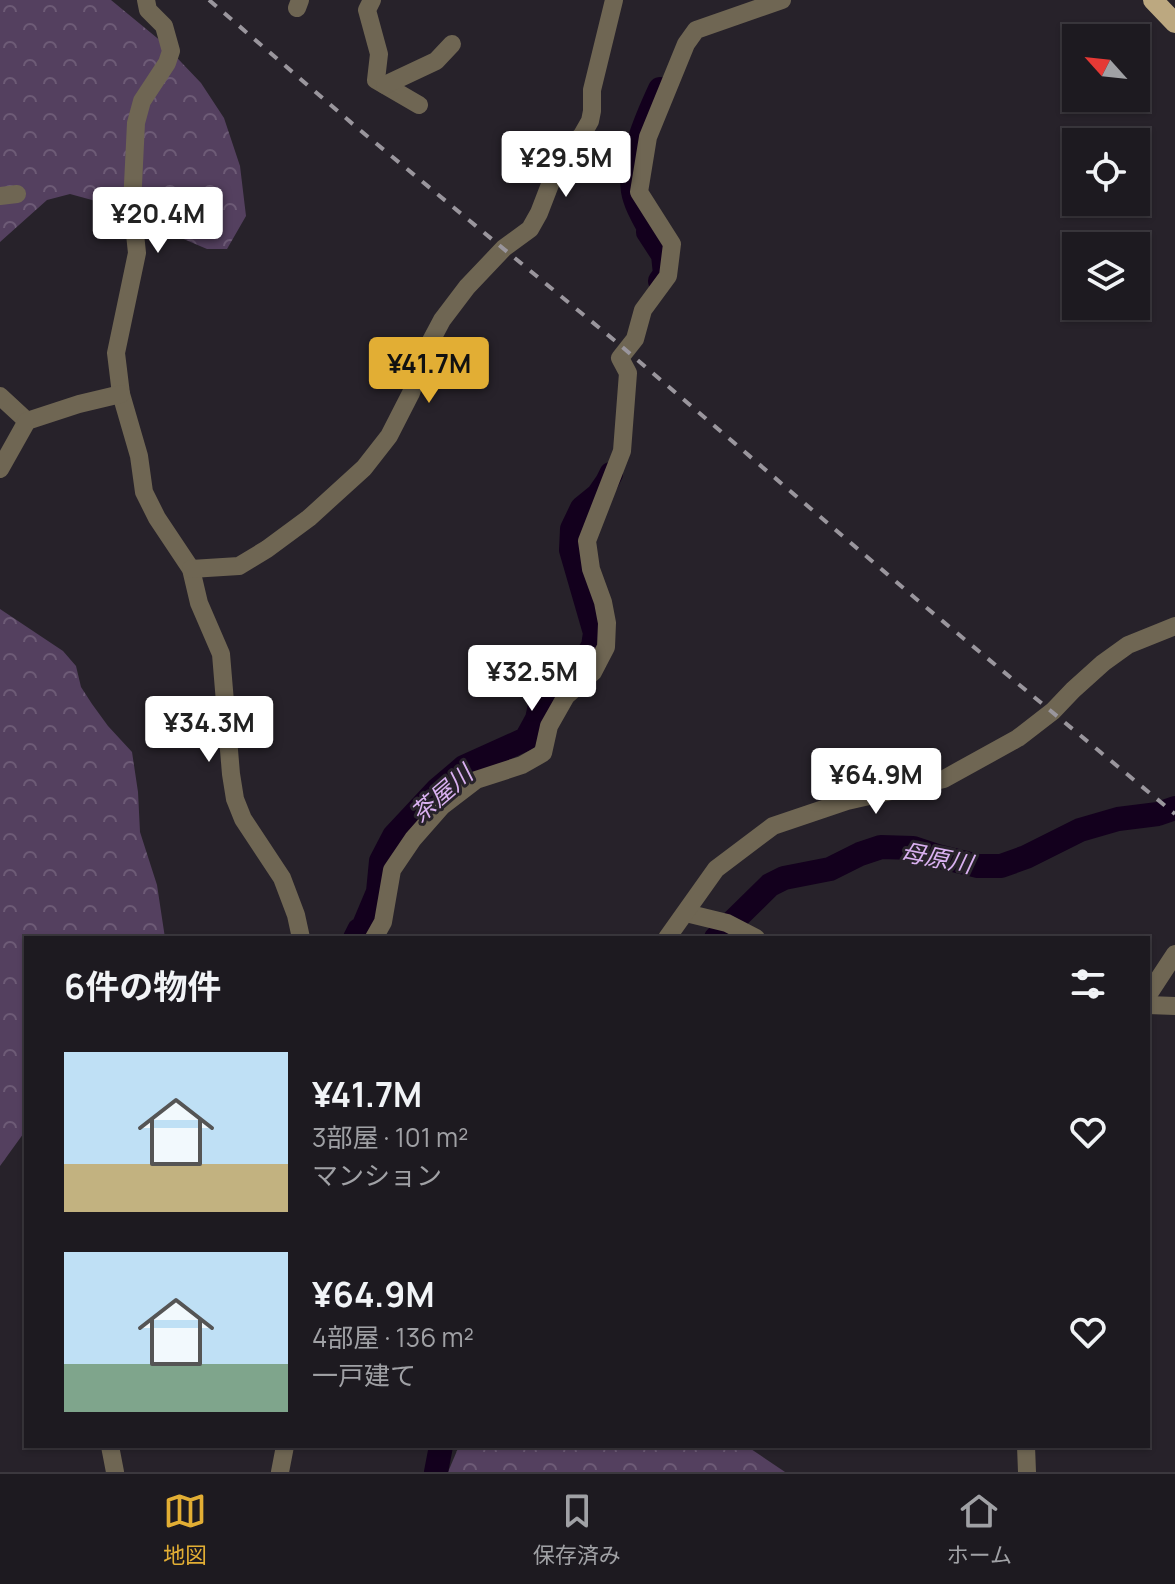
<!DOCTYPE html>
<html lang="ja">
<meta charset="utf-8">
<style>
:root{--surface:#1d1a20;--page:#2a272d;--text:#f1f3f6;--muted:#a0a1a5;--line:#3b383e;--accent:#e2ae34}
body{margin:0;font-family:Manrope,"Noto Sans JP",sans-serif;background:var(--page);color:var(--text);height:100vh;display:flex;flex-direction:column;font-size:30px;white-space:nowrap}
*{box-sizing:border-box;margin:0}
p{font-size:26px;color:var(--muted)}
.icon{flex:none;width:44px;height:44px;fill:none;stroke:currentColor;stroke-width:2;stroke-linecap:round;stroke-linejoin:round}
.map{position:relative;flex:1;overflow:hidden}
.side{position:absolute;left:24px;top:936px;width:1126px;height:512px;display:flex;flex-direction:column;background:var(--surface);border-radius:0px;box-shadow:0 2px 6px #0004,0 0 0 2px var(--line)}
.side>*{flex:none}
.needle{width:52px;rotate:297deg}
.tools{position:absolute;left:1062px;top:24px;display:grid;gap:16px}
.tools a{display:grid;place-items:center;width:88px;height:88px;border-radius:0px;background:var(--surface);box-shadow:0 2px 6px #0004,0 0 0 2px var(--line);font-size:40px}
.price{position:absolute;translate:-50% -68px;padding:0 18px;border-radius:8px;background:#fff;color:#222;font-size:26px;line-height:52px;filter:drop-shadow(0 2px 4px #0008)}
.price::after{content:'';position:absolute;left:50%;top:48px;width:24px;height:18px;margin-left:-12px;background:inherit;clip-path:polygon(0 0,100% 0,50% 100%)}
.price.active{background:var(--accent);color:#111}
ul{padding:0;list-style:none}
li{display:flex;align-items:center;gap:24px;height:200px;padding:0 40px}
li span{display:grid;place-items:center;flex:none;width:224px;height:160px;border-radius:0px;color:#555}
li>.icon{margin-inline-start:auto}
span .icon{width:96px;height:96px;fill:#fffc;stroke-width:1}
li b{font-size:34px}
h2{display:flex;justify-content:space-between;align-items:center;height:96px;padding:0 40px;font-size:34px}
.menu{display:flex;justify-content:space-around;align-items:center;height:112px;border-top:2px solid var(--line);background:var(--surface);font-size:22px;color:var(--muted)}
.menu a{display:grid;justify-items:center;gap:4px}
.menu .active{color:var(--accent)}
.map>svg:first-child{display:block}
.forest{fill:url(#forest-crowns)}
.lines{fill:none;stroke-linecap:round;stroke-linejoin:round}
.river{stroke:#13001d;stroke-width:24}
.minor{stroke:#6f6653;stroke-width:18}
.major{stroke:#bca880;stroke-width:20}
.rail{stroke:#9a969d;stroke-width:4;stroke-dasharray:10 10;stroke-linecap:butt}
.labels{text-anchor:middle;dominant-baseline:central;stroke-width:6;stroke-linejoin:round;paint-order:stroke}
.water-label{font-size:24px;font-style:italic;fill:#dab1f1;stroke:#27222a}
</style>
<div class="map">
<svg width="1175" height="1472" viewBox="0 0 1175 1472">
<defs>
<pattern id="forest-crowns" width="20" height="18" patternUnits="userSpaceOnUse" patternTransform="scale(2)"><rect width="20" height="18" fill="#54405f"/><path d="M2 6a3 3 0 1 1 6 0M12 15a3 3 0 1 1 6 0" fill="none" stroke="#6d5b76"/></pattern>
</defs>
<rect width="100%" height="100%" fill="#27222a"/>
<g class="forest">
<polygon points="0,0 111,0 162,42 201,83 224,118 240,166 246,216 227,249 207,249 92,200 70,194 47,200 0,242"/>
<polygon points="0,609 63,651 76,666 81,687 92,704 108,726 132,752 138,792 140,832 157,885 165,938 26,938 26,1130 0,1166"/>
<polygon points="459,1446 742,1446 748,1447 785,1472 448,1472"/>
</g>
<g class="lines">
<g class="river">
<path d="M660 281 665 274 663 255 648 232 649 228C644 219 638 209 635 199 624 168 647 117 660 89"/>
<polyline points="355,938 359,930 362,930 378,892 381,861 394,836 437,790 464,767 526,739 537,719 540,705 547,690 585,659 593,646 595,633 571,550 572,529 582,508 598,495 607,482 611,474"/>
<polyline points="716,938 770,885 784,878 830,869 860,854 881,847 913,848 937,856 978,866 1001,866 1026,857 1080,830 1118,819 1158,814 1175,808"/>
<polyline points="436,1472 441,1446"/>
</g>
<g class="minor">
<polyline points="146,0 148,10 164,26 171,51 167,63 142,101 136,123 132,205 137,253 116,353 121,394 139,456 144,492 157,518 191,569 199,603 221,654 231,774 235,799 243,819 282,878 296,915 301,938"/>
<polyline points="372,0 367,10 379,54 376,80 419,105"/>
<polyline points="297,8 300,0"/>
<polyline points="385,85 436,61 452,44"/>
<polyline points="0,196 17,194"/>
<polyline points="0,396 27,421"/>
<polyline points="0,469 27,421 79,404 121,394"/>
<polyline points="191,569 239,566 267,549 309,518 364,468 389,436 411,393 424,354 442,320 467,287 504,248 530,229 539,213 561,156 582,135 590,121 592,111 592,90 614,0"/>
<polyline points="686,913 727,923 756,938"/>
<polyline points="374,938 383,922 392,870 413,839 442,806 476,780 522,765 543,753 549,726 566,696 593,672 606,647 607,623 603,602 591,569 587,541 622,451 628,373 620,358 635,339 643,310 668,276 672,244 639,192 648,137 686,44 696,30 782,0"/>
<polyline points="667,938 716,869 773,826 847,801 944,779 1018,738 1053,711 1073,690 1103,663 1128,645 1175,626"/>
<polyline points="1148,995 1175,954"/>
<polyline points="1148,1005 1175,1006"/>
<polyline points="110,1446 115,1472"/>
<polyline points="1026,1446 1027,1472"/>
<polyline points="280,1472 285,1446"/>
</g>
<polyline class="major" points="1153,0 1175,23"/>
<polyline class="rail" points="209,0 355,126 620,345 922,604 1175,814"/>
</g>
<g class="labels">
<g class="water-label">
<text transform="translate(441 793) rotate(-41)">茶屋川</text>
<text transform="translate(937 857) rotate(11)">母原川</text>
</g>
</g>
</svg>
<div class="tools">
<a><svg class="needle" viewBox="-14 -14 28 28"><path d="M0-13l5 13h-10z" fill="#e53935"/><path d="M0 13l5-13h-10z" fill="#a0a1a5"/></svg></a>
<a><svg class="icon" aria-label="locate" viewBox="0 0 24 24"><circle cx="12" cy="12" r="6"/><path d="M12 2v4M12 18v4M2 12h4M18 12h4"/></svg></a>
<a><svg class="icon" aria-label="layers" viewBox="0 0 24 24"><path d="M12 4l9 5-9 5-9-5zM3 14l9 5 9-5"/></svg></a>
</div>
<b class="price" style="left:566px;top:199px">¥29.5M</b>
<b class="price" style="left:158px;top:255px">¥20.4M</b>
<b class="price active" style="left:429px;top:405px">¥41.7M</b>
<b class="price" style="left:532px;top:713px">¥32.5M</b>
<b class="price" style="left:209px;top:764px">¥34.3M</b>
<b class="price" style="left:876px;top:816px">¥64.9M</b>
<section class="side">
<h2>6件の物件<svg class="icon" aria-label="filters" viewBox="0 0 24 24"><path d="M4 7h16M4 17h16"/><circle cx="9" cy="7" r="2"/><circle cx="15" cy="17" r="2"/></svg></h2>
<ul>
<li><span style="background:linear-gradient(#bfe0f5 70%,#c2b280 0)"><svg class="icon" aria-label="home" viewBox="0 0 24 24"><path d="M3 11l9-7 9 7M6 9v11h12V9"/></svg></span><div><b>¥41.7M</b><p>3部屋 · 101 m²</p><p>マンション</p></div><svg class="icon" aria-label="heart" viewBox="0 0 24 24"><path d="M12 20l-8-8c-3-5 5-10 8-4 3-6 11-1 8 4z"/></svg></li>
<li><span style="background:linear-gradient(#bfe0f5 70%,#7fa58c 0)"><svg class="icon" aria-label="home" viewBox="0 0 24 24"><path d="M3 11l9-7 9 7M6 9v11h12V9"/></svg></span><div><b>¥64.9M</b><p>4部屋 · 136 m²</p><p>一戸建て</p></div><svg class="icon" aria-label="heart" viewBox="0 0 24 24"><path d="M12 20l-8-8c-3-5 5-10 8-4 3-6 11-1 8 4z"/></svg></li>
</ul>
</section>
</div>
<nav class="menu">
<a class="active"><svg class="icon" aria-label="map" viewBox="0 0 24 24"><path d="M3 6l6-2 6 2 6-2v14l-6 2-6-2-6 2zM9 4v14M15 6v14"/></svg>地図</a>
<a><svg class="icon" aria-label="saved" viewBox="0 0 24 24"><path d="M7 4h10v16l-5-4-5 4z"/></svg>保存済み</a>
<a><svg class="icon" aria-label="home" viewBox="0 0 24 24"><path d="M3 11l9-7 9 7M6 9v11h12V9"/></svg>ホーム</a>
</nav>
